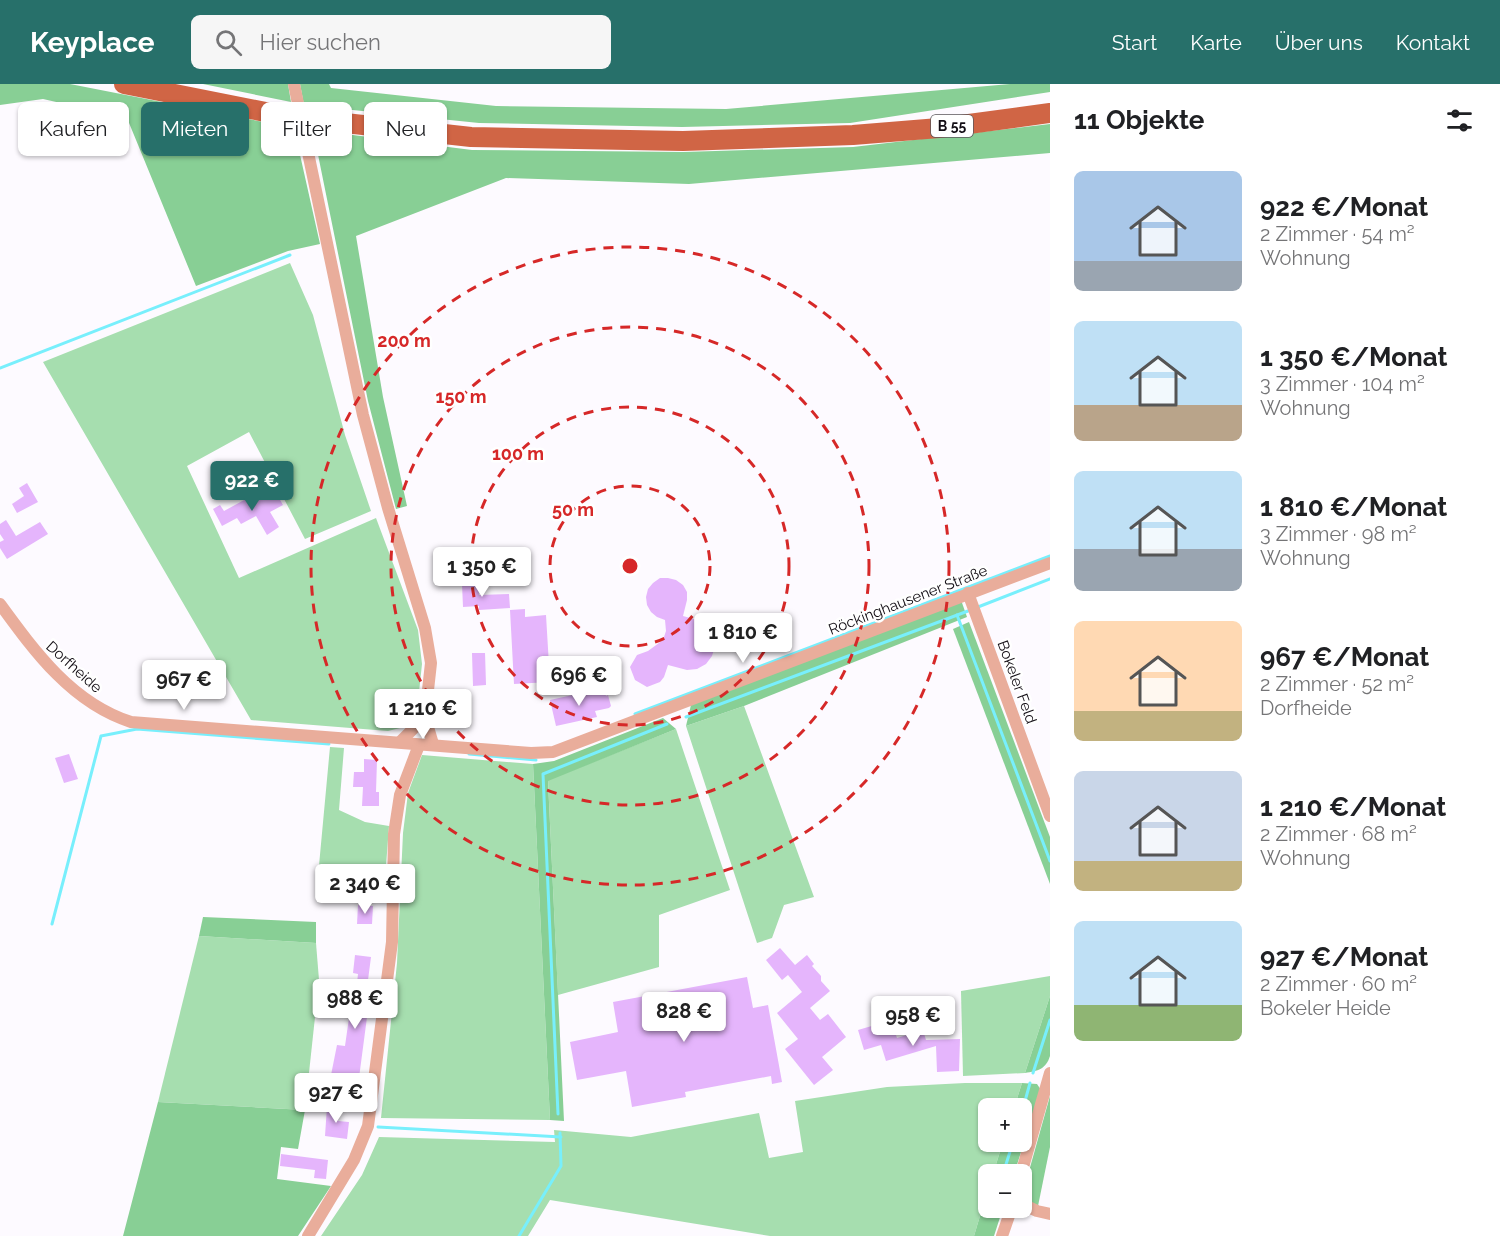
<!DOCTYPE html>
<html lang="de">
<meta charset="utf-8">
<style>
:root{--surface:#fff;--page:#f6f6f6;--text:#202124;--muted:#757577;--accent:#27706a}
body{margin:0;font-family:Raleway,sans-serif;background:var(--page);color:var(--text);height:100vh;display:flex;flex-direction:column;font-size:22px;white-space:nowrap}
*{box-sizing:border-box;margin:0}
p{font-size:20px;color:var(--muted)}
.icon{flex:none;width:33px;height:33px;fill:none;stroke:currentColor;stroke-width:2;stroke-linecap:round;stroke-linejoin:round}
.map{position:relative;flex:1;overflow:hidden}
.details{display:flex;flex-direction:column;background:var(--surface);width:450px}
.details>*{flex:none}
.guide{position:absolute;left:18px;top:18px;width:570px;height:54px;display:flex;gap:12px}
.tools{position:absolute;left:978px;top:1014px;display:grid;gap:12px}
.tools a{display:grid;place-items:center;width:54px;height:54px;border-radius:9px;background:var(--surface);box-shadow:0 2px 4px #0004;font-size:30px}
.price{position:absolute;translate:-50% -51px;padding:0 14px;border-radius:6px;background:#fff;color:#222;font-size:20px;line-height:39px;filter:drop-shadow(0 2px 3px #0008)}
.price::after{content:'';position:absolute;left:50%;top:36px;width:18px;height:14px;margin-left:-9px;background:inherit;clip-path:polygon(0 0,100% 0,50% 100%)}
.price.selected{background:var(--accent);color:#fff}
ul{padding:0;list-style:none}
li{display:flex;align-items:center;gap:18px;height:150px;padding:0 24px}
li span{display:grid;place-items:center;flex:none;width:168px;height:120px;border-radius:9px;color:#555}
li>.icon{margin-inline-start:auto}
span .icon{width:72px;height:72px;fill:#fffc;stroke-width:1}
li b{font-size:26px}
h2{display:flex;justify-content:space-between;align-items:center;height:72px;padding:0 24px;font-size:26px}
.chip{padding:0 21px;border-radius:9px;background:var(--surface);box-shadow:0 2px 4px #0004;font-size:21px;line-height:54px}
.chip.selected{background:var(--accent);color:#fff}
header{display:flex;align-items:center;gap:36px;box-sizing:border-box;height:84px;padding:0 30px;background:var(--accent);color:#fff}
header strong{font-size:28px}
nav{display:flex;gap:33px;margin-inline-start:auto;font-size:21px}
.search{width:420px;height:54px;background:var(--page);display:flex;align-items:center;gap:15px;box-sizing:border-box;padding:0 21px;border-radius:9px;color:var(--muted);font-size:22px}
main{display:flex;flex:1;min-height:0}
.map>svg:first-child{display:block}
.green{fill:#a6deaf}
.forest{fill:#88cf95}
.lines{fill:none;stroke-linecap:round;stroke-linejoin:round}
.stream{stroke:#78effc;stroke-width:3}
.building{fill:#e5b5fc}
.street{stroke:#e9ad9b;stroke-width:12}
.primary{stroke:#d06545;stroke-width:20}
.street-bridge{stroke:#e9ad9b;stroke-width:12}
.ring{fill:none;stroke:#d62828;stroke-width:3;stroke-dasharray:10 8}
.labels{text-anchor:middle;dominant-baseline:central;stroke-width:5;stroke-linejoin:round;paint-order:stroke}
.shield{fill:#fff;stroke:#59565a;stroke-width:1.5}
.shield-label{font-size:14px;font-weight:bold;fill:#120d14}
.street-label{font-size:15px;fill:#120d14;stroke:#fff}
.centre{fill:#d62828;stroke:#fff;stroke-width:3}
.ring-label{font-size:18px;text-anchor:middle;font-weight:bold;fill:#d62828;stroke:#fff;stroke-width:5;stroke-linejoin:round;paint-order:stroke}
</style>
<header>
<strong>Keyplace</strong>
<div class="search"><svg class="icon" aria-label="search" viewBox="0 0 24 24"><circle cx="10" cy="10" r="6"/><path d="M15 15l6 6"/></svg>Hier suchen</div>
<nav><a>Start</a><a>Karte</a><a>Über uns</a><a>Kontakt</a></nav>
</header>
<main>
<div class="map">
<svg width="1050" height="1152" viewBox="0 0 1050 1152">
<rect width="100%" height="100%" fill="#fdfaff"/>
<g class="green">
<polygon points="290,179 313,231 345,351 371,427 305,455 249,348 187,382 239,494 376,434 418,546 422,580 417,627 408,639 400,644 388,647 251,636 43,278"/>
<polygon points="744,622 814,813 784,821 772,854 757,859 686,642"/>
<polygon points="676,645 730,806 659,831 659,883 558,911 548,696"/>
<polygon points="330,663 344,664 339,726 365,738 389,742 384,809 317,803"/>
<polygon points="422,671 533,680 550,1036 381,1034 397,879 403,749 408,709"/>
<polygon points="199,852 316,859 319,896 305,1026 158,1018"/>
<polygon points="1050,892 1050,912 1025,989 963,992 961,907"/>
<polygon points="965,999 1022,999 1014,1024 988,1024 988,1058 1003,1058 993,1090 988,1090 988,1105 974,1152 770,1152 550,1116 528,1152 321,1152 362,1091 379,1053 555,1058 554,1046 631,1053 759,1029 769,1074 803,1068 795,1017 887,1003"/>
</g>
<g class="forest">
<polygon points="0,0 70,0 294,44 320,160 288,167 196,202 127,34 43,15 0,21"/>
<polygon points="203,0 288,0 291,18"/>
<polygon points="300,0 329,0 331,4 496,22 726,25 1010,0 1050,0 1050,8 850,39 682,43 479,39 304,21"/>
<polygon points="1050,40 1050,69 689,100 506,94 356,152 383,313 407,422 396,425 368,317 313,46 472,66 683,68 853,63"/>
<polygon points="961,516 967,533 744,622 686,642 691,621"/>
<polygon points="969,538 1050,753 1050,800 953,545"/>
<polygon points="663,634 676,645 548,697 564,1037 550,1036 533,680 554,677"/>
<polygon points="203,833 316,838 316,859 199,852"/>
<path d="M1050 912V972C1046 985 1038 987 1025 989Z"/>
<polygon points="1022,999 1037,1000 1041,1006 1014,1090 993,1090 1003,1058 1022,1058 1022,1024 1014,1024"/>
<path d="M1050 1012V1063L1038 1122C1028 1119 1026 1114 1024 1105Z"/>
<polygon points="158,1018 305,1026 298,1065 281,1063 277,1095 331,1102 298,1152 123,1152"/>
<polygon points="988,1105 988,1124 1003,1124 994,1152 974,1152"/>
</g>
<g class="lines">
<g class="stream">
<polyline points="0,284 290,171"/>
<polyline points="978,523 1050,495"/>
<polyline points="957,531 1050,777"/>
<polyline points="635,630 1050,472"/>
<polyline points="686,633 968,527"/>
<polyline points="469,670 536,676"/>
<polyline points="52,840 101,652 137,645 329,660"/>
<polyline points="1033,989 1050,936"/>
<polyline points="1022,1028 1030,999"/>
<polyline points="558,1030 543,690 667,640"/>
<polyline points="378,1043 561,1053"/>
<polyline points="1003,1090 1013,1058"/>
<polyline points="519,1152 561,1082 560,1049"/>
</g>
</g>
<g class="building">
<polygon points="27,399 38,418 17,429 12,420 24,412 19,404"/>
<polygon points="275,407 283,421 270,428 279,443 267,451 256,432 241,440 237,434 222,442 213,425 220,421 224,427 246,415 250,421"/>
<polygon points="6,436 16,452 40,438 48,450 7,475 0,464 0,458 4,456 0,450 0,440"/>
<polygon points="475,494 476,499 478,499 479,511 509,510 510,524 479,526 479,522 463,523 462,500 464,500 464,495"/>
<polygon points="660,494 668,494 676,496 683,501 687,508 687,516 683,532 701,537 709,543 713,552 715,562 712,572 706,580 697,585 687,586 668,581 664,593 660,598 647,603 635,596 630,583 637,571 648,567 663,556 666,547 665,536 657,533 651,528 647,521 646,513 648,505 653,499"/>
<polygon points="525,525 525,533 546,531 550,598 514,600 510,526"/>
<polygon points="472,569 485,569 486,601 473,602"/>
<polygon points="604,604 606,612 608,611 611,622 609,624 595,627 597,633 556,642 550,616"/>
<polygon points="69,670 78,695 64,699 55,674"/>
<polygon points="364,675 377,676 376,708 379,708 379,722 362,722 363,703 353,703 354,688 364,688"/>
<polygon points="358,821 373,822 372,840 357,840"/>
<polygon points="780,864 795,881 807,871 814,880 812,882 821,892 821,897 830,907 810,924 820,936 828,930 846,953 822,973 833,986 814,1001 785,965 798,955 777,929 802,908 788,891 782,896 766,876"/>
<polygon points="355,871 371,873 368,896 371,896 369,918 357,1009 341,1006 342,993 331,991 337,961 345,962 351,920 353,921 355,916 358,890 353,889"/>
<polygon points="747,893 753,924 768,921 782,998 772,1000 771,992 685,1008 686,1013 632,1023 626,987 577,996 570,958 618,948 613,918"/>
<polygon points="875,941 878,950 894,945 897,954 923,946 926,956 960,955 959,987 937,988 936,962 886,977 881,961 864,966 858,946"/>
<polygon points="327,1022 340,1024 338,1037 349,1038 347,1055 325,1052"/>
<polygon points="281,1070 328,1076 326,1095 314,1094 315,1086 280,1082"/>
</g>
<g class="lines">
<g class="street">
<polyline points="306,59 363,331 388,424 425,544 431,579 425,633 433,660"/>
<polyline points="968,509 1050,732"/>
<path d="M0 520C35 568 72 619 131 638L531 669 553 668 1050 479"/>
<polyline points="400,658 425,633"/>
<polyline points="1021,1090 1050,989"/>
<polyline points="1022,1120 1037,1127 1050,1130"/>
<polyline points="308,1152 354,1076 368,1042 392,858 394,750 400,711 419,661"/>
<polyline points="1002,1152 1011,1126 1014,1124"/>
</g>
<polyline class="primary" points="124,0 291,33 471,53 683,57 853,51 939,44 1050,29"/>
<polyline class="street-bridge" points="294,0 306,59"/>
</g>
<g class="ring">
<circle cx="630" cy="482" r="80"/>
<circle cx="630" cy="482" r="159"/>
<circle cx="630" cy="482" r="239"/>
<circle cx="630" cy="482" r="319"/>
</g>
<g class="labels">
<rect class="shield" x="931" y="31" width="42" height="22" rx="4.5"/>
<g class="shield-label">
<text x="952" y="42">B 55</text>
</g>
<g class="street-label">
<text transform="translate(908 516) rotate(-21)">Röckinghausener Straße</text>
<text transform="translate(74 583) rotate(42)">Dorfheide</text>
<text transform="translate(1017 598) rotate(70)">Bokeler Feld</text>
</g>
</g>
<circle cx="630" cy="482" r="9" class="centre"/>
<g class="ring-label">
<text x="404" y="263">200 m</text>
<text x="461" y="319">150 m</text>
<text x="518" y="376">100 m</text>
<text x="573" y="432">50 m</text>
</g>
</svg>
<div class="tools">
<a>+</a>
<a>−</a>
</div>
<b class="price selected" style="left:252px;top:428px">922 €</b>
<b class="price" style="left:482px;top:514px">1 350 €</b>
<b class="price" style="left:743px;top:580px">1 810 €</b>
<b class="price" style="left:579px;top:623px">696 €</b>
<b class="price" style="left:184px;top:627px">967 €</b>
<b class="price" style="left:423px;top:656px">1 210 €</b>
<b class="price" style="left:365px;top:831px">2 340 €</b>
<b class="price" style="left:355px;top:946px">988 €</b>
<b class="price" style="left:684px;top:959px">828 €</b>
<b class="price" style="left:913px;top:963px">958 €</b>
<b class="price" style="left:336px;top:1040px">927 €</b>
<div class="guide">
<a class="chip">Kaufen</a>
<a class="chip selected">Mieten</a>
<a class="chip">Filter</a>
<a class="chip">Neu</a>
</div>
</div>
<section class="details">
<h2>11 Objekte<svg class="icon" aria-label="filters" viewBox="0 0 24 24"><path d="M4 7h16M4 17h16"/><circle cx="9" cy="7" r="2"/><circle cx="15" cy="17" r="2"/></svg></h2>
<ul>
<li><span style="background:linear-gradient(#a9c7e8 75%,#9aa5b1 0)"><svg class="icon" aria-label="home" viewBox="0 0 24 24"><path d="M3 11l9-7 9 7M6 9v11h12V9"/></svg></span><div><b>922 €/Monat</b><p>2 Zimmer · 54 m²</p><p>Wohnung</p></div></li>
<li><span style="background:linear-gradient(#bfe0f5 70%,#b9a48a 0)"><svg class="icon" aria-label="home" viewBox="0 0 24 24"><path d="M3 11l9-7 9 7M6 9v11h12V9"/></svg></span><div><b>1 350 €/Monat</b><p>3 Zimmer · 104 m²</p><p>Wohnung</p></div></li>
<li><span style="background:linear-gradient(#bfe0f5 65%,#9aa5b1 0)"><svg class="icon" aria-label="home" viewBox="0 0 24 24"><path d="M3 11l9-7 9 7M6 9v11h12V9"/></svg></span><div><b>1 810 €/Monat</b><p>3 Zimmer · 98 m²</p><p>Wohnung</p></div></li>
<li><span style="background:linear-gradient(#ffd9b3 75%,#c2b280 0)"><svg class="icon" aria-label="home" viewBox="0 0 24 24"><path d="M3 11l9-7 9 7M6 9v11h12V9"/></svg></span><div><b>967 €/Monat</b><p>2 Zimmer · 52 m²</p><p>Dorfheide</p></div></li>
<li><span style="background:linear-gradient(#c9d6e8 75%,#c2b280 0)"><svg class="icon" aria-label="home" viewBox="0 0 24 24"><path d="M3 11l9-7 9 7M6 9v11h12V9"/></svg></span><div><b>1 210 €/Monat</b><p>2 Zimmer · 68 m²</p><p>Wohnung</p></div></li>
<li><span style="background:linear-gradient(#bfe0f5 70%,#8fb573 0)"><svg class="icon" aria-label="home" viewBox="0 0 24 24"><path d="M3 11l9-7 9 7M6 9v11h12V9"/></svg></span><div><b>927 €/Monat</b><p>2 Zimmer · 60 m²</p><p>Bokeler Heide</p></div></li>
</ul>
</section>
</main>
